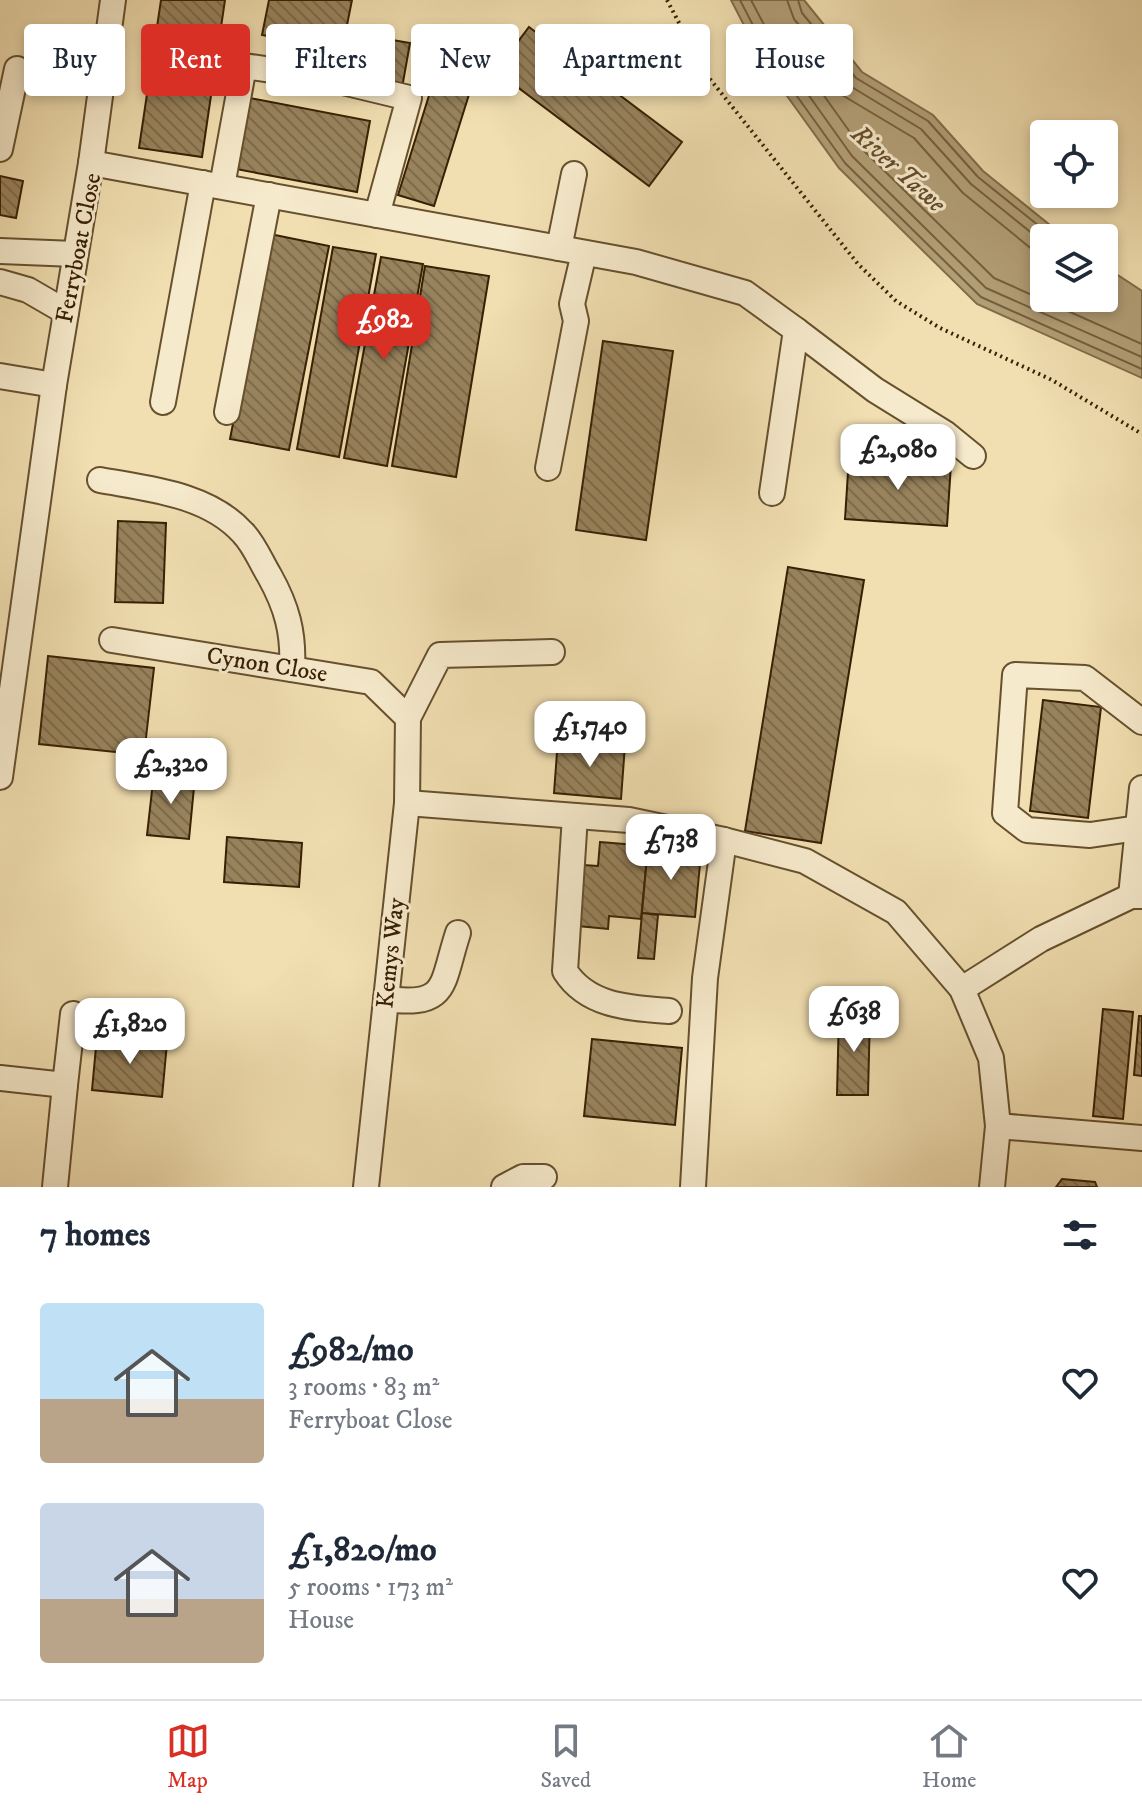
<!DOCTYPE html>
<meta charset="utf-8">
<style>
:root{--surface:#fff;--page:#f2f2f3;--text:#1f2937;--muted:#747a83;--line:#e0e1e3;--accent:#d93025}
body{margin:0;font-family:"IM FELL DW Pica",serif;background:var(--page);color:var(--text);height:100vh;display:flex;flex-direction:column;font-size:30px;white-space:nowrap}
*{box-sizing:border-box;margin:0}
p{font-size:26px;color:var(--muted)}
.icon{flex:none;width:44px;height:44px;fill:none;stroke:currentColor;stroke-width:2;stroke-linecap:round;stroke-linejoin:round}
.map{position:relative;height:1187px;overflow:hidden}
.panel{display:flex;flex-direction:column;background:var(--surface);flex:1}
.panel>*{flex:none}
.hud{position:absolute;left:24px;top:24px;width:1094px;height:72px;display:flex;gap:16px}
.fabs{position:absolute;left:1030px;top:120px;display:grid;gap:16px}
.fabs a{display:grid;place-items:center;width:88px;height:88px;border-radius:8px;background:var(--surface);box-shadow:0 4px 12px #0003;font-size:40px}
.price{position:absolute;translate:-50% -68px;padding:0 18px;border-radius:16px;background:#fff;color:#222;font-size:26px;line-height:52px;filter:drop-shadow(0 2px 4px #0008)}
.price::after{content:'';position:absolute;left:50%;top:48px;width:24px;height:18px;margin-left:-12px;background:inherit;clip-path:polygon(0 0,100% 0,50% 100%)}
.price.selected{background:var(--accent);color:#fff}
ul{padding:0;list-style:none}
li{display:flex;align-items:center;gap:24px;height:200px;padding:0 40px}
li span{display:grid;place-items:center;flex:none;width:224px;height:160px;border-radius:8px;color:#555}
li>.icon{margin-inline-start:auto}
span .icon{width:96px;height:96px;fill:#fffc;stroke-width:1}
li b{font-size:34px}
h2{display:flex;justify-content:space-between;align-items:center;height:96px;padding:0 40px;font-size:34px}
.pill{padding:0 28px;border-radius:8px;background:var(--surface);box-shadow:0 4px 12px #0003;font-size:28px;line-height:72px}
.pill.selected{background:var(--accent);color:#fff}
.tabs{display:flex;justify-content:space-around;align-items:center;height:112px;border-top:2px solid var(--line);background:var(--surface);font-size:22px;color:var(--muted)}
.tabs a{display:grid;justify-items:center;gap:4px}
.tabs .selected{color:var(--accent)}
.map>svg:first-child{display:block}
.water{fill:#b29e76;stroke:#816c48;stroke-width:2}
.lines{fill:none;stroke-linecap:round;stroke-linejoin:round}
.shore{stroke:#755f3c;stroke-width:2}
.building{fill:url(#building-back-hatch);stroke:#382003;stroke-width:2}
.minor-casing{stroke:#66502e;stroke-width:28}
.path{stroke:#382003;stroke-width:4;stroke-dasharray:2 4;stroke-linecap:butt}
.minor{stroke:#f6eacc;stroke-width:24}
.labels{text-anchor:middle;dominant-baseline:central;stroke-width:6;stroke-linejoin:round;paint-order:stroke}
.street-label{font-size:24px;fill:#382003;stroke:#f6eacc}
.water-label{font-size:26px;font-style:italic;fill:#634c2b;stroke:#f6eacc}
</style>
<div class="map">
<svg width="1142" height="1187" viewBox="0 0 1142 1187">
<defs>
<pattern id="building-back-hatch" width="6" height="6" patternUnits="userSpaceOnUse" patternTransform="scale(2)"><rect width="6" height="6" fill="#98835d"/><path d="M-1 5l2 2M0 0l6 6M5-1l2 2" fill="none" stroke="#7d6b4b"/></pattern>
</defs>
<rect width="100%" height="100%" fill="#f1dfb1"/>
<filter id="stains"><feTurbulence type="fractalNoise" baseFrequency=".0025" numOctaves="4"/><feColorMatrix values="0 0 0 0 .2 0 0 0 0 .09 0 0 0 0 .02 0 0 0 .5 -.17"/></filter>
<radialGradient id="worn" r=".72"><stop offset=".6" stop-color="#630" stop-opacity="0"/><stop offset="1" stop-color="#630" stop-opacity=".3"/></radialGradient>
<polygon class="water" points="731,0 804,0 862,72 933,115 983,171 1066,238 1044,238 1044,298 1104,298 1104,266 1142,291 1142,378 977,304 839,168 764,64"/>
<g class="lines">
<g class="shore">
<polyline points="740,0 771,60 845,163 981,297 1142,369"/>
<polyline points="751,0 780,55 852,156 986,288 1142,357"/>
<polyline points="787,0 794,19 850,86 921,129 971,184 1044,243"/>
<polyline points="798,0 802,13 856,78 928,121 978,177 1054,238"/>
<polyline points="1044,259 963,193 914,138 842,95 791,34 786,35 790,48 862,149 994,278 1142,344"/>
</g>
</g>
<g class="building">
<polygon points="161,0 225,0 202,157 139,148"/>
<polygon points="269,0 352,0 342,50 262,35"/>
<polygon points="529,27 682,142 649,186 496,71"/>
<polygon points="347,32 410,43 402,88 339,77"/>
<polygon points="436,73 472,85 434,206 398,195"/>
<polygon points="250,98 370,121 357,192 236,169"/>
<polygon points="0,176 23,181 16,218 0,215"/>
<polygon points="270,234 329,246 289,450 230,439"/>
<polygon points="333,247 376,254 339,457 297,449"/>
<polygon points="381,257 423,264 387,466 344,458"/>
<polygon points="425,266 489,276 456,477 392,466"/>
<polygon points="603,341 673,351 646,540 576,530"/>
<polygon points="849,457 951,464 947,526 845,519"/>
<polygon points="118,521 166,523 163,603 115,602"/>
<polygon points="788,567 864,580 821,843 745,831"/>
<polygon points="48,656 154,668 144,755 39,744"/>
<polygon points="1043,700 1101,707 1088,818 1030,811"/>
<polygon points="558,739 625,745 621,799 554,793"/>
<polygon points="154,773 195,777 189,839 147,835"/>
<polygon points="227,837 302,843 299,887 224,882"/>
<polygon points="600,842 648,846 641,919 609,916 608,929 578,926 584,865 598,866"/>
<polygon points="648,846 701,853 695,917 642,913"/>
<polygon points="642,913 658,915 654,959 638,958"/>
<polygon points="1103,1009 1133,1012 1123,1119 1093,1116"/>
<polygon points="839,1013 870,1013 868,1095 837,1095"/>
<polygon points="1139,1016 1142,1016 1142,1076 1134,1075"/>
<polygon points="97,1036 167,1043 162,1097 92,1090"/>
<polygon points="592,1039 682,1048 675,1125 584,1116"/>
<polygon points="1062,1179 1095,1182 1097,1187 1056,1187"/>
</g>
<g class="lines">
<g class="minor-casing">
<g id="minor">
<polyline points="0,149 17,69"/>
<polyline points="91,163 113,0"/>
<polyline points="222,186 244,66 326,78 409,98 377,215"/>
<polyline points="559,248 574,174"/>
<polyline points="0,251 75,254"/>
<polyline points="0,282 28,290 66,312"/>
<polyline points="796,330 875,390 946,434 973,456"/>
<polyline points="0,376 54,385"/>
<polyline points="163,402 203,183"/>
<polyline points="227,412 269,195"/>
<polyline points="548,468 576,321 572,304 584,253"/>
<path d="M100 480C149 489 208 494 243 533 254 544 261 562 269 575 287 607 294 633 292 669"/>
<polyline points="112,640 371,682 408,718"/>
<polyline points="0,777 54,385 91,163 636,262 745,293 796,330 772,493"/>
<polyline points="407,803 629,820 724,840 805,861 896,912 962,989 991,1058 998,1126 992,1187"/>
<path d="M575 816 565 971C588 1007 631 1008 669 1011"/>
<polyline points="1138,828 1090,835 1027,830 1005,813 1015,675 1085,678 1142,722"/>
<polyline points="1131,896 1142,788"/>
<polyline points="962,989 1041,939 1131,896 1142,896"/>
<path d="M386 999C449 1007 441 985 458 933"/>
<polyline points="0,1078 65,1085 55,1187"/>
<polyline points="65,1085 73,1014"/>
<polyline points="998,1126 1142,1138"/>
<polyline points="366,1187 407,803 408,718 440,655 552,652"/>
<polyline points="504,1187 523,1177 544,1177"/>
<polyline points="693,1187 705,978 724,840"/>
</g>
</g>
<polyline class="path" points="667,0 706,74 858,264 896,301 940,328 1052,380 1142,434"/>
<use href="#minor" class="minor"/>
</g>
<g class="labels">
<g class="street-label">
<text transform="translate(79 248) rotate(-79)">Ferryboat Close</text>
<text transform="translate(267 665) rotate(9)">Cynon Close</text>
<text transform="translate(391 953) rotate(-84)">Kemys Way</text>
</g>
<g class="water-label">
<text transform="translate(898 169) rotate(42)">River Tawe</text>
</g>
</g>
<rect width="100%" height="100%" filter="url(#stains)"/>
<rect width="100%" height="100%" fill="url(#worn)"/>
</svg>
<div class="fabs">
<a><svg class="icon" aria-label="locate" viewBox="0 0 24 24"><circle cx="12" cy="12" r="6"/><path d="M12 2v4M12 18v4M2 12h4M18 12h4"/></svg></a>
<a><svg class="icon" aria-label="layers" viewBox="0 0 24 24"><path d="M12 4l9 5-9 5-9-5zM3 14l9 5 9-5"/></svg></a>
</div>
<b class="price selected" style="left:384px;top:362px">£982</b>
<b class="price" style="left:898px;top:492px">£2,080</b>
<b class="price" style="left:590px;top:769px">£1,740</b>
<b class="price" style="left:171px;top:806px">£2,320</b>
<b class="price" style="left:671px;top:882px">£738</b>
<b class="price" style="left:854px;top:1054px">£638</b>
<b class="price" style="left:130px;top:1066px">£1,820</b>
<div class="hud">
<a class="pill">Buy</a>
<a class="pill selected">Rent</a>
<a class="pill">Filters</a>
<a class="pill">New</a>
<a class="pill">Apartment</a>
<a class="pill">House</a>
</div>
</div>
<section class="panel">
<h2>7 homes<svg class="icon" aria-label="filters" viewBox="0 0 24 24"><path d="M4 7h16M4 17h16"/><circle cx="9" cy="7" r="2"/><circle cx="15" cy="17" r="2"/></svg></h2>
<ul>
<li><span style="background:linear-gradient(#bfe0f5 60%,#b9a48a 0)"><svg class="icon" aria-label="home" viewBox="0 0 24 24"><path d="M3 11l9-7 9 7M6 9v11h12V9"/></svg></span><div><b>£982/mo</b><p>3 rooms · 83 m²</p><p>Ferryboat Close</p></div><svg class="icon" aria-label="heart" viewBox="0 0 24 24"><path d="M12 20l-8-8c-3-5 5-10 8-4 3-6 11-1 8 4z"/></svg></li>
<li><span style="background:linear-gradient(#c9d6e8 60%,#b9a48a 0)"><svg class="icon" aria-label="home" viewBox="0 0 24 24"><path d="M3 11l9-7 9 7M6 9v11h12V9"/></svg></span><div><b>£1,820/mo</b><p>5 rooms · 173 m²</p><p>House</p></div><svg class="icon" aria-label="heart" viewBox="0 0 24 24"><path d="M12 20l-8-8c-3-5 5-10 8-4 3-6 11-1 8 4z"/></svg></li>
</ul>
</section>
<nav class="tabs">
<a class="selected"><svg class="icon" aria-label="map" viewBox="0 0 24 24"><path d="M3 6l6-2 6 2 6-2v14l-6 2-6-2-6 2zM9 4v14M15 6v14"/></svg>Map</a>
<a><svg class="icon" aria-label="saved" viewBox="0 0 24 24"><path d="M7 4h10v16l-5-4-5 4z"/></svg>Saved</a>
<a><svg class="icon" aria-label="home" viewBox="0 0 24 24"><path d="M3 11l9-7 9 7M6 9v11h12V9"/></svg>Home</a>
</nav>
